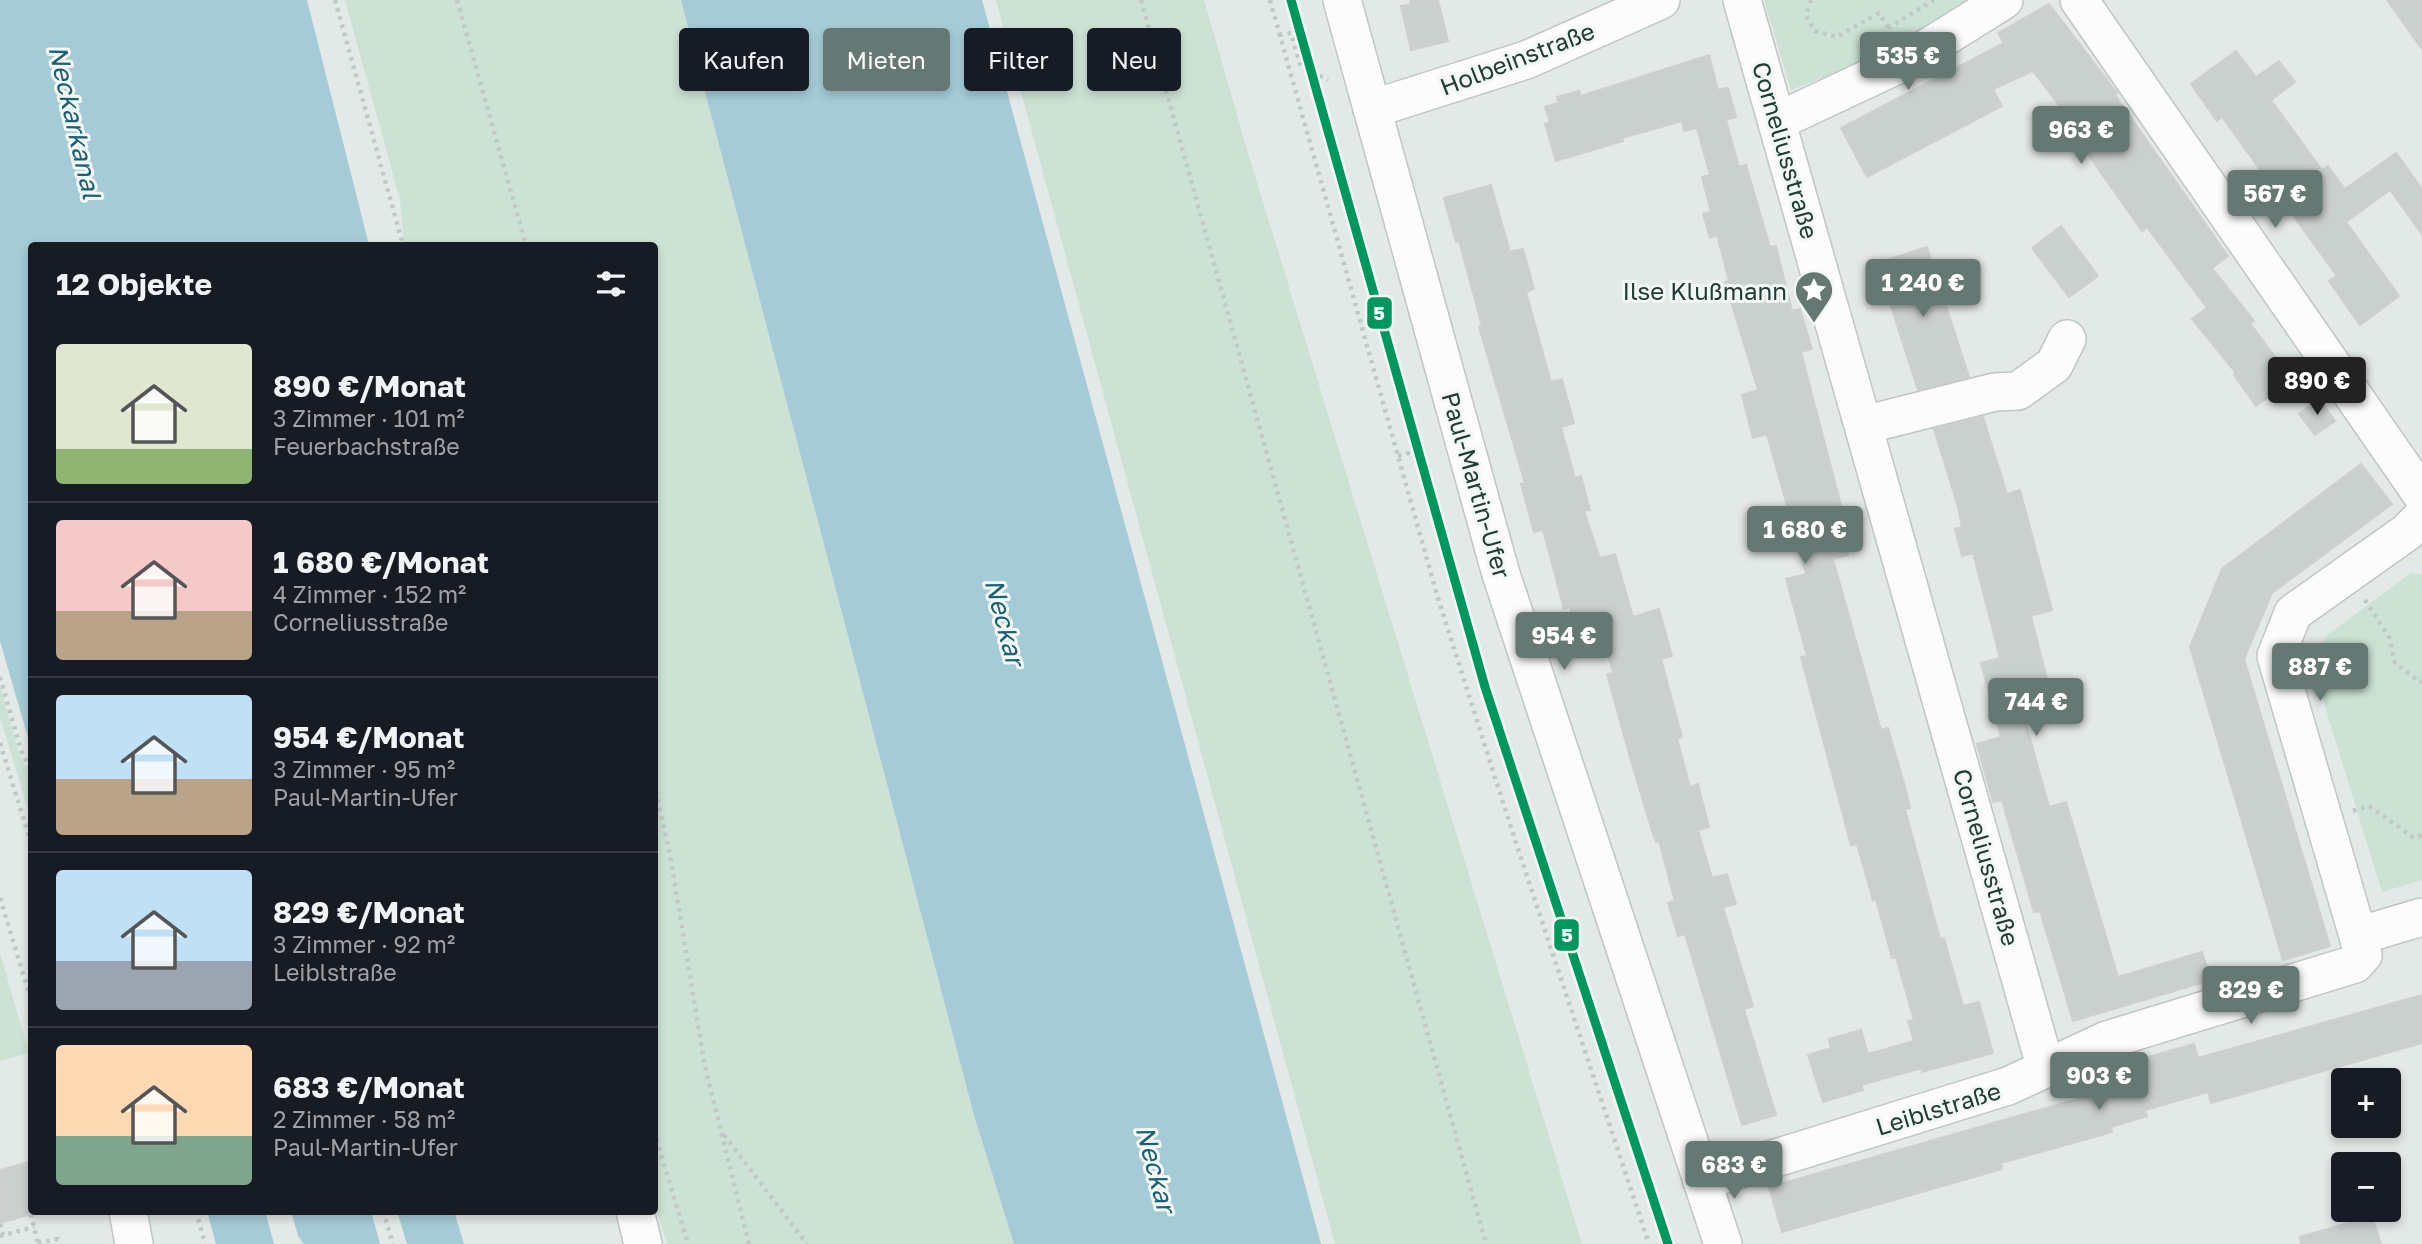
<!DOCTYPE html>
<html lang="de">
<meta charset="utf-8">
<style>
:root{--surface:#171b24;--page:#20242c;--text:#f1f3f6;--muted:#9ea1a6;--line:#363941;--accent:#667874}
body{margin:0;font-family:"Golos Text",sans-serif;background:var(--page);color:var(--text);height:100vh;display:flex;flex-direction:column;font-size:26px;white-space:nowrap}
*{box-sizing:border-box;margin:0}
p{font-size:23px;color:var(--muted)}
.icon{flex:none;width:38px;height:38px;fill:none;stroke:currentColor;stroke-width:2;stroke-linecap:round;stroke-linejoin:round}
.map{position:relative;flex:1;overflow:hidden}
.side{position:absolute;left:28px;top:242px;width:630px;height:973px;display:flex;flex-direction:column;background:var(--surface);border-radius:7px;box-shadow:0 4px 10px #0003}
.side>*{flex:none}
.guide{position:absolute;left:679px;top:28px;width:665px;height:63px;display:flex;gap:14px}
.controls{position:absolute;left:2331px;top:1068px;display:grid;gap:14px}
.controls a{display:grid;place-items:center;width:70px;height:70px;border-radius:7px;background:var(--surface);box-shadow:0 4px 10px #0003;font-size:35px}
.price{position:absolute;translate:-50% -60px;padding:0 16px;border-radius:7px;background:var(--accent);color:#fff;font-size:23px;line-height:46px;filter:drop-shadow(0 2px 4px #0008)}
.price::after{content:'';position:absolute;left:50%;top:42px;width:21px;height:16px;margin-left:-10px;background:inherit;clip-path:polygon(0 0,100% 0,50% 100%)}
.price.active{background:#222;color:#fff}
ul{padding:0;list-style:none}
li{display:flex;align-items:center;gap:21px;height:175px;padding:0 28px}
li+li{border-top:2px solid var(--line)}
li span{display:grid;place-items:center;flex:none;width:196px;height:140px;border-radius:7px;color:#555}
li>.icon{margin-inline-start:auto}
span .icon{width:84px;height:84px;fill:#fffc;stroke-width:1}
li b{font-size:30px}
h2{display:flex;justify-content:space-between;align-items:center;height:84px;padding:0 28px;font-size:30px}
.pill{padding:0 24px;border-radius:7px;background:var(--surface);box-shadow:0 4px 10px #0003;font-size:24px;line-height:63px}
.pill.active{background:var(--accent);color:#fff}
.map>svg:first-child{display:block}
.green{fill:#cce2d4}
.water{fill:#a5cbd6}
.building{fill:#cad0ce;stroke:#ccd1cf;stroke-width:2}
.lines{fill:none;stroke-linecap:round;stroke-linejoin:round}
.minor-casing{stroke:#c0c6c4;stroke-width:40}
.path{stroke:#c0c9c7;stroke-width:4.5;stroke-dasharray:3.5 5;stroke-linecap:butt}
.minor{stroke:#fbfcfb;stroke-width:37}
.tram-1-casing{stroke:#f1f8f5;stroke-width:14}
.tram-1{stroke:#00975f;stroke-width:9}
.labels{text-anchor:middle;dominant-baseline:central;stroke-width:6;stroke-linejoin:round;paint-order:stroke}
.street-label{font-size:24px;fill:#223b37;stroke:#f1f8f5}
.poi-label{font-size:24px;fill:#223b37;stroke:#f1f8f5;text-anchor:end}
.water-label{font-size:26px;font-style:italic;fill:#1d5f75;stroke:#f1f8f5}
.line-badge{stroke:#f1f8f5;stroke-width:2.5}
.badge-label{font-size:19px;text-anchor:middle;font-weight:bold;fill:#fff}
</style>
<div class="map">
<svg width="2422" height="1244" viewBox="0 0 2422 1244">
<rect width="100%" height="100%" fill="#e3e9e6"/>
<g class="green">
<polygon points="345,0 692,0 1024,1244 667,1244 654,1202 654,245 404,245 400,200"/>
<polygon points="996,0 1204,0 1248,153 1582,1244 1335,1244"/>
<polygon points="1764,0 1977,0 1905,46 1791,90"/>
<polygon points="2411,573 2422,574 2422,880 2382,892 2312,664 2327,635"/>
<polygon points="0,685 19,753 31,778 31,819 0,717"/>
<polygon points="0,953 29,1053 0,1061"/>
</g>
<g class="water">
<polygon points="0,0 307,0 369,245 32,245 31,748 0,641"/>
<polygon points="681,0 982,0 1321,1244 1014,1244 974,1115"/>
<polygon points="207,1211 265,1211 274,1244 216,1244"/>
<polygon points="291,1211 371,1211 380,1244 304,1244 298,1236"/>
<polygon points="397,1211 454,1211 464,1244 407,1244"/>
</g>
<g class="building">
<polygon points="1410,0 1438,0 1448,41 1411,50 1401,6 1411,4"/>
<polygon points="2387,0 2422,0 2422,49"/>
<polygon points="2049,4 2117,93 2115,95 2228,256 2212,268 2254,321 2250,323 2292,380 2256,406 2234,375 2236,373 2192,319 2207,308 2147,227 2142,231 2085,150 2090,146 2033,71 1993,89 2002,106 1867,177 1841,128 2004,43 1998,33"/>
<polygon points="2236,51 2256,77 2279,61 2295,82 2271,100 2322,170 2328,166 2345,189 2396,153 2422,189 2422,234 2390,190 2346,222 2399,296 2360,325 2329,281 2337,276 2222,117 2217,121 2191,84"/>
<polygon points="1709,55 1718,90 1728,88 1736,117 1726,120 1739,167 1746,165 1770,247 1776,246 1792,311 1800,309 1812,349 1801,352 1848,532 1842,534 1848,555 1833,559 1881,730 1888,728 1907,794 1910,808 1905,809 1940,939 1944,938 1963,1006 1979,1002 1993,1053 1922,1072 1922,1068 1861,1085 1863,1090 1823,1102 1808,1055 1831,1048 1829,1039 1861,1030 1868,1054 1914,1041 1908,1021 1914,1020 1896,957 1892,958 1876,899 1873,900 1857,844 1851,845 1801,657 1807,656 1786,579 1806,574 1767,434 1753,438 1742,395 1758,390 1725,282 1729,281 1717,235 1710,238 1703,214 1711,212 1702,177 1710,175 1697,128 1684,131 1682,121 1622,138 1623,141 1556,161 1545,124 1550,122 1545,107 1558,103 1557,97 1579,91 1581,96"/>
<polygon points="1491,185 1510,252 1523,249 1534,289 1526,292 1551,382 1562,379 1574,423 1561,427 1575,478 1581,476 1590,510 1584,511 1600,558 1615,554 1633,617 1659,609 1672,656 1661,659 1682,737 1677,739 1690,787 1698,784 1709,827 1698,830 1712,878 1727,874 1736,904 1723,907 1753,1006 1744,1009 1776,1115 1742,1125 1685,934 1678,936 1668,903 1675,901 1659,841 1656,842 1652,831 1629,754 1607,674 1613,673 1600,626 1592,629 1588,617 1573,621 1570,607 1564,609 1543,530 1534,532 1521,484 1525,483 1479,327 1482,326 1459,241 1456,242 1444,198"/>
<polygon points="2061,226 2098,276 2069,297 2032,248"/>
<polygon points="1927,247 1969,377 1918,390 1877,263"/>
<polygon points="2319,399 2335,421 2315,435 2299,414"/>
<polygon points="1983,417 2007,494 2020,490 2052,610 2031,616 2049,687 2018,695 2049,807 2066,802 2118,977 2202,952 2211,980 2073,1021 2040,911 2034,912 2002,800 1993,802 1977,744 2001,737 1981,663 2000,658 1973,553 1962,556 1955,529 1962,527 1958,507 1934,429"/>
<polygon points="2361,464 2392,504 2272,593 2244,659 2330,946 2283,960 2190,647 2222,569"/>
<polygon points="2422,995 2422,1043 2211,1103 2208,1092 2145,1110 2147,1116 2111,1127 2112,1132 2001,1163 2002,1169 1782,1232 1769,1187 2137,1082 2131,1062 2194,1044 2198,1058"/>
<polygon points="32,1161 32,1214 0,1223 0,1170"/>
<polygon points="2372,1216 2381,1244 2301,1244 2300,1237"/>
</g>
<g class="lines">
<g class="minor-casing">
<g id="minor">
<polyline points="1342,0 1500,571 1723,1244"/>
<polyline points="1742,0 2046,1069"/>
<polyline points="2079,0 2422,495"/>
<polyline points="1372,109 1526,60 1661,0"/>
<polyline points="1778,121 1908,60 2004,0"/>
<polyline points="1864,425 1995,392 2018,391 2054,365 2067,339"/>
<polyline points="2358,936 2276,656 2293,613 2407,532 2422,517"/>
<polyline points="1702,1181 2008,1086 2107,1040 2355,964 2363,955 2358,936 2422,917"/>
<polyline points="128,1211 134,1244"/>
<polyline points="635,1211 643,1244"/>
</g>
</g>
<g class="path">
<polyline points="335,0 403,245"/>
<polyline points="457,0 526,245"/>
<polyline points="1141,0 1486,1244"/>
<polyline points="1270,0 1437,595 1516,843 1649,1244"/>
<polyline points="1811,0 1806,15 1815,31 1837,37 1879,13 1891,32"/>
<polyline points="1888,28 1934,0"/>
<polyline points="1279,35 1291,33 1301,67 1328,80"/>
<polyline points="1398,456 1408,453 1407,449"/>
<polyline points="2365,600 2389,637 2395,663 2420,682 2422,681"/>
<polyline points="0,677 21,750 32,773"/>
<polyline points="0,743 32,846"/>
<polyline points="654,783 670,855 705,1067 749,1244"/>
<polyline points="2353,811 2369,806 2414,838 2422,835"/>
<polyline points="0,898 32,1003"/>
<polyline points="654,1131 688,1244"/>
<polyline points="724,1135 807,1244"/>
<polyline points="196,1211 205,1244"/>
<polyline points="383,1211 393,1244"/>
<polyline points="31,1214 38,1244"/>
<polyline points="0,1224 3,1235"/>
<polyline points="0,1236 34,1227"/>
<polyline points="38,1243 58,1239 60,1244"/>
</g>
<use href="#minor" class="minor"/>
<g class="tram-1-casing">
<polyline id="tram-1" points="1291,0 1485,687 1668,1244"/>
</g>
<use href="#tram-1" class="tram-1"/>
</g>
<defs>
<g id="sight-pin" transform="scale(2.0125)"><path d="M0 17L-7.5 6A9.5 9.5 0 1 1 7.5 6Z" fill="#667874" stroke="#f1f8f5"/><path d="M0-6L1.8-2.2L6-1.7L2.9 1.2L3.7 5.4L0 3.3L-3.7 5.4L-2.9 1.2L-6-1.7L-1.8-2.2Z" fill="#fff"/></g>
</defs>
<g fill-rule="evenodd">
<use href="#sight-pin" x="1814" y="290"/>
</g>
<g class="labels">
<g class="street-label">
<text transform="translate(1517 58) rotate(-21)">Holbeinstraße</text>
<text transform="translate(1786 150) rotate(74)">Corneliusstraße</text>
<text transform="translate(1477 485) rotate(74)">Paul-Martin-Ufer</text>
<text transform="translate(1987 857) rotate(74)">Corneliusstraße</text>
<text transform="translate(1938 1108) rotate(-17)">Leiblstraße</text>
</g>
<g class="poi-label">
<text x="1787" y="290">Ilse Klußmann</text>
</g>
<g class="water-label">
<text transform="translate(75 122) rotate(77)">Neckarkanal</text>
<text transform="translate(1005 622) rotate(75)">Neckar</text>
<text transform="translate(1156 1169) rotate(75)">Neckar</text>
</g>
</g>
<g class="line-badge">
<rect x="1366" y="296" width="27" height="34" rx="7" fill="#00975f"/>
<rect x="1553" y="918" width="27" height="34" rx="7" fill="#00975f"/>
</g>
<g class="badge-label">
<text x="1379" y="320">5</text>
<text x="1567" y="942">5</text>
</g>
</svg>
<div class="controls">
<a>+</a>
<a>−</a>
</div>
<b class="price" style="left:1908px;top:92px">535 €</b>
<b class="price" style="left:2081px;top:166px">963 €</b>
<b class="price" style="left:2275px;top:230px">567 €</b>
<b class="price" style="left:1923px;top:319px">1 240 €</b>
<b class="price active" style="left:2317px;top:417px">890 €</b>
<b class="price" style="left:1805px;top:566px">1 680 €</b>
<b class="price" style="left:1564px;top:672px">954 €</b>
<b class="price" style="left:2320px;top:703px">887 €</b>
<b class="price" style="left:2036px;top:738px">744 €</b>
<b class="price" style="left:2251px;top:1026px">829 €</b>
<b class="price" style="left:2099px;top:1112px">903 €</b>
<b class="price" style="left:1734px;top:1201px">683 €</b>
<div class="guide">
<a class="pill">Kaufen</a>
<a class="pill active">Mieten</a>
<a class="pill">Filter</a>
<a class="pill">Neu</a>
</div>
<section class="side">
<h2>12 Objekte<svg class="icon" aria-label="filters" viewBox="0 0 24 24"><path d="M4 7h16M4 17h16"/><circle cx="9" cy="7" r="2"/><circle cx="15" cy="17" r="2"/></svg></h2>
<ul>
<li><span style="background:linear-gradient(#dfe7d0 75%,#8fb573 0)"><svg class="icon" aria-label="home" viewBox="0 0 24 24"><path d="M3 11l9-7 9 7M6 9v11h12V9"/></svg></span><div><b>890 €/Monat</b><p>3 Zimmer · 101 m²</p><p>Feuerbachstraße</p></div></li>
<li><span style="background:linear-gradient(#f6c9c9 65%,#b9a48a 0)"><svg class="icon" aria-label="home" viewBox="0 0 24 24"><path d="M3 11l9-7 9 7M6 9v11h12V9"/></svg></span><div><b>1 680 €/Monat</b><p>4 Zimmer · 152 m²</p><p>Corneliusstraße</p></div></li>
<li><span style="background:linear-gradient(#bfe0f5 60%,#b9a48a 0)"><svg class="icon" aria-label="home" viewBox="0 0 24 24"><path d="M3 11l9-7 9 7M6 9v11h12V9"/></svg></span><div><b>954 €/Monat</b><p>3 Zimmer · 95 m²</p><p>Paul-Martin-Ufer</p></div></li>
<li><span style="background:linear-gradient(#bfe0f5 65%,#9aa5b1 0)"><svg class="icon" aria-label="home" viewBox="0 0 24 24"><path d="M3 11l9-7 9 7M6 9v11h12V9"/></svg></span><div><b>829 €/Monat</b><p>3 Zimmer · 92 m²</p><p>Leiblstraße</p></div></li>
<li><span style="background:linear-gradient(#ffd9b3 65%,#7fa58c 0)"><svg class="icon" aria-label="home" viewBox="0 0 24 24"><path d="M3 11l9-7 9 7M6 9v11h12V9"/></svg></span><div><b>683 €/Monat</b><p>2 Zimmer · 58 m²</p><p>Paul-Martin-Ufer</p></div></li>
</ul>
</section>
</div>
